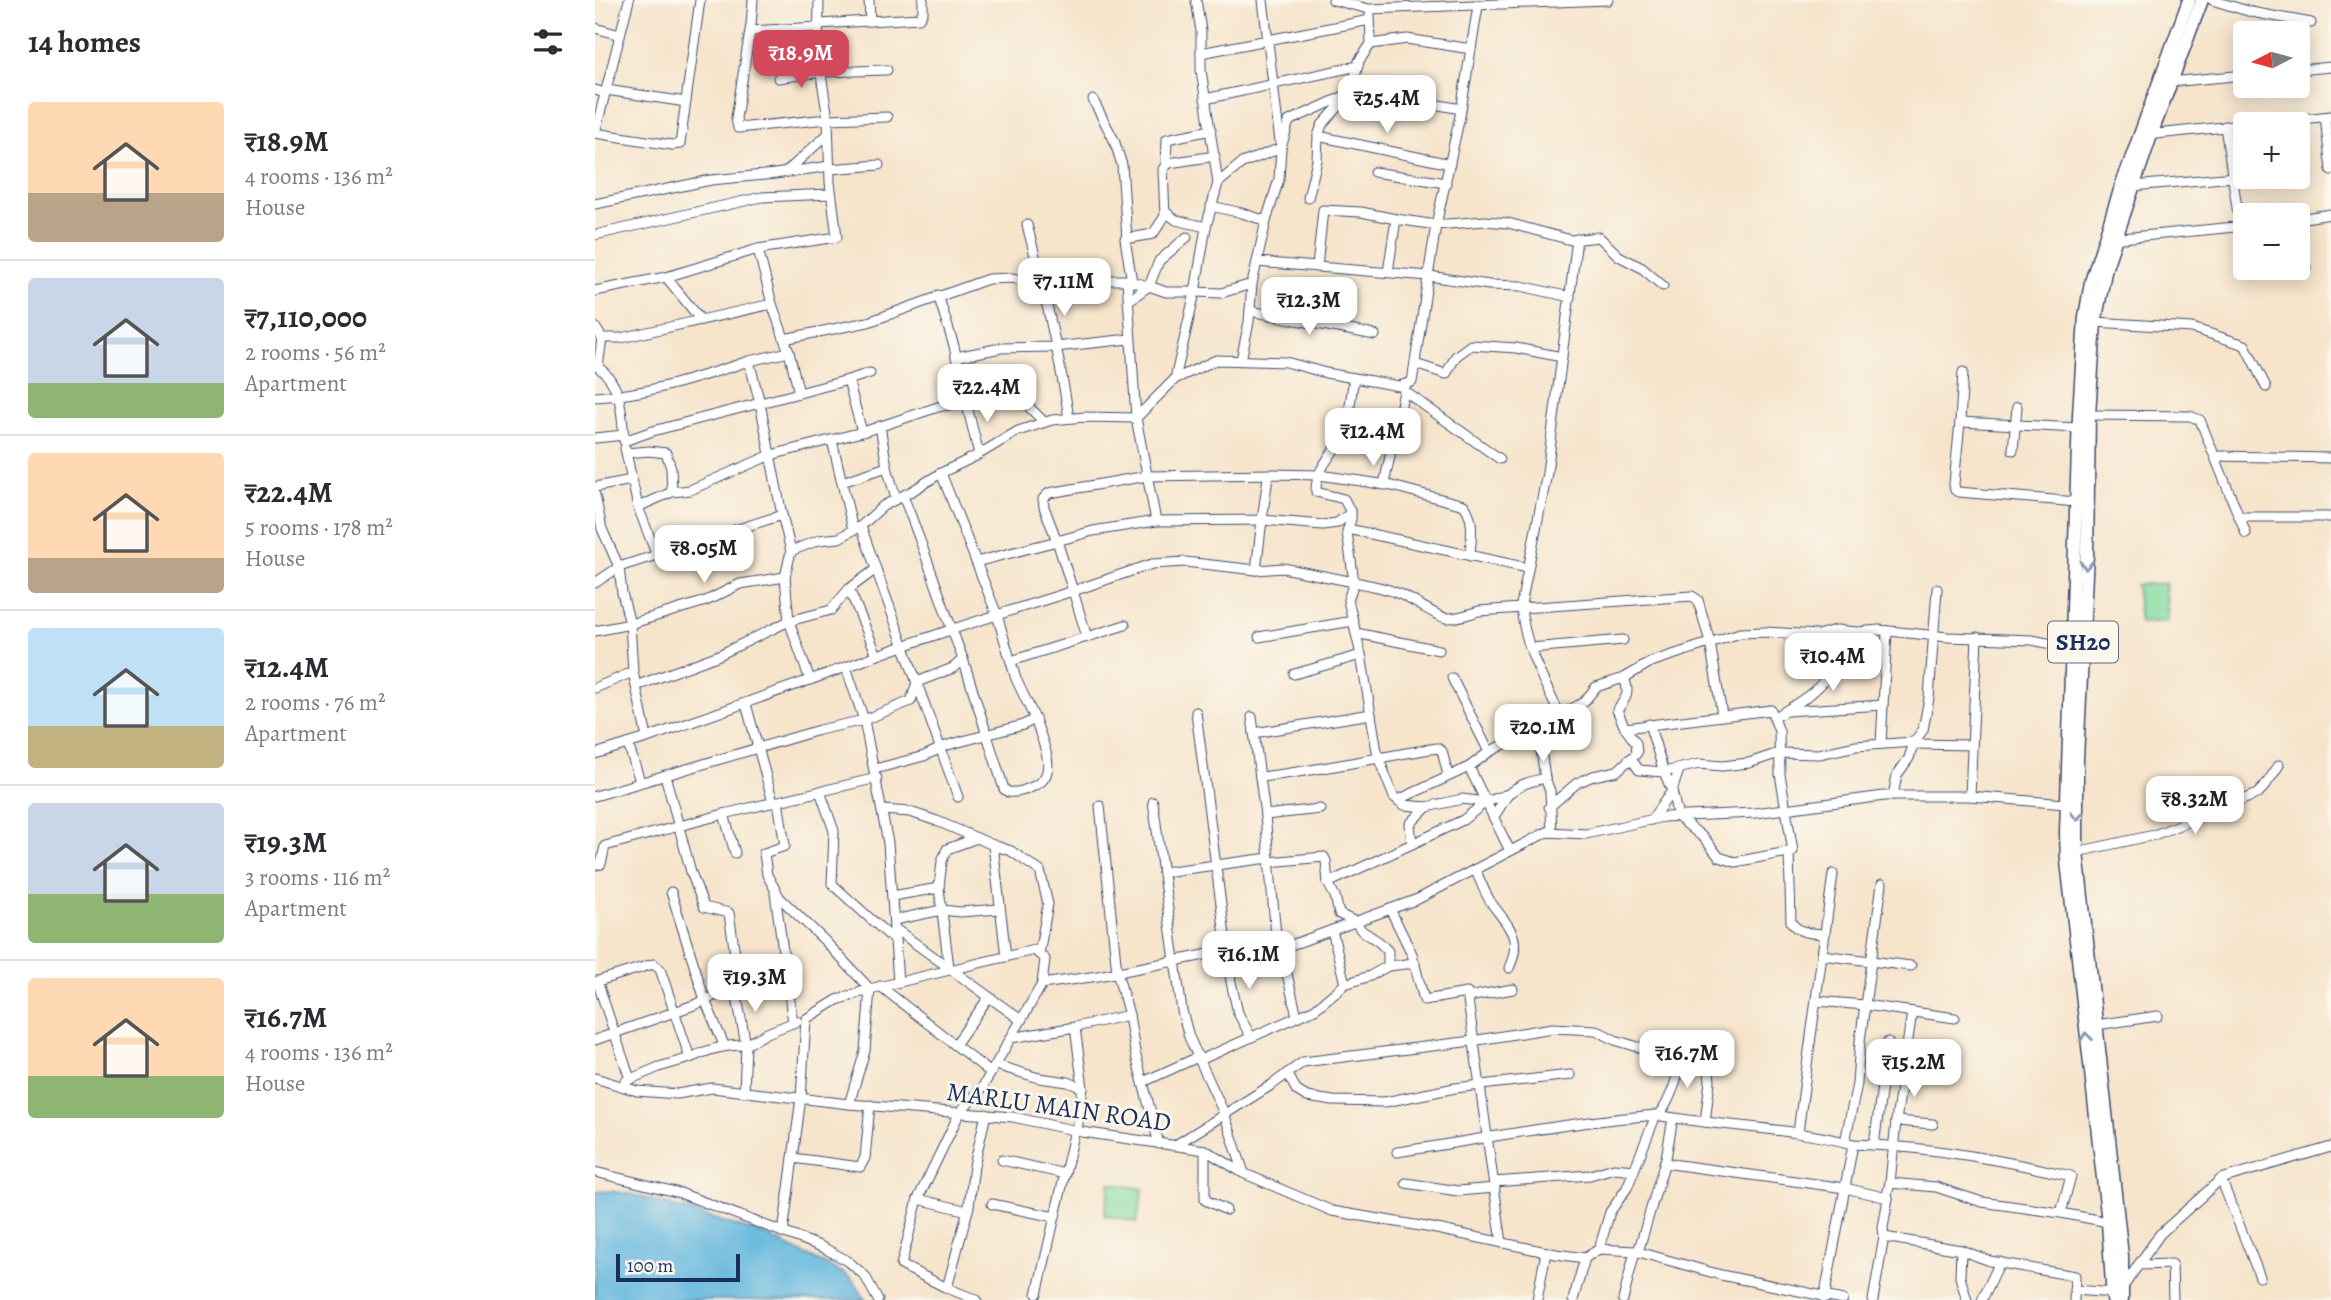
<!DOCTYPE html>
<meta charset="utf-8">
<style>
:root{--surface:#fff;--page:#f2f2f3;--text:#2b2b33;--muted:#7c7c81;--line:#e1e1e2;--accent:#d1495b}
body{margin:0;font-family:Alegreya,serif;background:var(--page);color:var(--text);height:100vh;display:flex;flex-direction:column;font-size:26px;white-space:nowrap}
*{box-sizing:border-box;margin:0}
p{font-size:23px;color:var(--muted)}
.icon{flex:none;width:38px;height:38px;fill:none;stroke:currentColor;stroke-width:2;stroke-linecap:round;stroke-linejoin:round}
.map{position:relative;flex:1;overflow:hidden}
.drawer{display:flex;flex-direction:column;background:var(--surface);width:595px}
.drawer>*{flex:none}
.needle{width:46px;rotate:264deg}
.buttons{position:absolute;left:1638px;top:21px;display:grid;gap:14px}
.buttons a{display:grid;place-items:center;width:77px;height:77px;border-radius:7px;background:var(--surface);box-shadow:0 4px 18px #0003;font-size:35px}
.scale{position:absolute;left:21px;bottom:18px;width:124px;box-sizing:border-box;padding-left:7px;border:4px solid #1b2f5e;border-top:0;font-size:19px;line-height:24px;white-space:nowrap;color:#1b2f5e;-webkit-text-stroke:5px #fbf7ec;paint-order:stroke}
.price{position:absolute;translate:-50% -60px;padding:0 16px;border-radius:14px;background:#fff;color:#222;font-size:23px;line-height:46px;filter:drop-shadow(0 2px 4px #0008)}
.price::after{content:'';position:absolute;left:50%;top:42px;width:21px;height:16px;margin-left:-10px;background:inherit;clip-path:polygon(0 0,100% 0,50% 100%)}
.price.on{background:var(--accent);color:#fff}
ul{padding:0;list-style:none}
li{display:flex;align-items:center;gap:21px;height:175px;padding:0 28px}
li+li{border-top:2px solid var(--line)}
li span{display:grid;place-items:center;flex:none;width:196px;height:140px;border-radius:7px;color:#555}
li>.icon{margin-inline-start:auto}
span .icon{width:84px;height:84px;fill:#fffc;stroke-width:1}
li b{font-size:30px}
h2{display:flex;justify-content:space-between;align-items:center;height:84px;padding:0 28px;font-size:30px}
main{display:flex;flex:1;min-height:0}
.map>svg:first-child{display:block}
.green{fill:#83da9f;stroke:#4f847e;stroke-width:2}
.water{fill:#60b6dd;stroke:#3e729e;stroke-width:2}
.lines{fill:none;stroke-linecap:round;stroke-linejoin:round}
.minor-casing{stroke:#3c4a6e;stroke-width:11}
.major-casing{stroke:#3c4a6e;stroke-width:15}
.minor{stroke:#fff;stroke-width:9}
.major{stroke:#fff;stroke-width:12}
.oneway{stroke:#8d97ae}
.labels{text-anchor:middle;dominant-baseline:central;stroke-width:6;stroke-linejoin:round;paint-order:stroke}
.shield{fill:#fbf7ec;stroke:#5e6b89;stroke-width:2}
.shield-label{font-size:24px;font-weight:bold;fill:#1b2f5e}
.street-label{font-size:26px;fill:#1b2f5e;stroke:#fbf7ec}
</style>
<main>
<section class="drawer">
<h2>14 homes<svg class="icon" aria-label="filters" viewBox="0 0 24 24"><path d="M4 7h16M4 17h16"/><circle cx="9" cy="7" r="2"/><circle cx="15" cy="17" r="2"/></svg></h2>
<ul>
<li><span style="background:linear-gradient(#ffd9b3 65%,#b9a48a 0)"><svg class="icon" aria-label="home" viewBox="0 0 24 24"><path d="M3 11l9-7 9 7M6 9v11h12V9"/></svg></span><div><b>₹18.9M</b><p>4 rooms · 136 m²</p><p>House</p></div></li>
<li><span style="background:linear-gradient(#c9d6e8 75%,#8fb573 0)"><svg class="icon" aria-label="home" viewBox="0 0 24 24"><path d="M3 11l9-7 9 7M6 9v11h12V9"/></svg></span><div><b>₹7,110,000</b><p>2 rooms · 56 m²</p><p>Apartment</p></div></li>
<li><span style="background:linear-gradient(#ffd9b3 75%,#b9a48a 0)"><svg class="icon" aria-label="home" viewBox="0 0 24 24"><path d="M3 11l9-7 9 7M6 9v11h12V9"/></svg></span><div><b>₹22.4M</b><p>5 rooms · 178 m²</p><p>House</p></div></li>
<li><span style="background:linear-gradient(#bfe0f5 70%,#c2b280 0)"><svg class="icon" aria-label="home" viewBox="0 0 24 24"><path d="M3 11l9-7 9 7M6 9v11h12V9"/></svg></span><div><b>₹12.4M</b><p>2 rooms · 76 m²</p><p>Apartment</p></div></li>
<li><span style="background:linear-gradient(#c9d6e8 65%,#8fb573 0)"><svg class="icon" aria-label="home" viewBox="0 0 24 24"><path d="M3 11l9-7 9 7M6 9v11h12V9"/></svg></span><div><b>₹19.3M</b><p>3 rooms · 116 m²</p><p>Apartment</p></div></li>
<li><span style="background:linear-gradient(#ffd9b3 70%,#8fb573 0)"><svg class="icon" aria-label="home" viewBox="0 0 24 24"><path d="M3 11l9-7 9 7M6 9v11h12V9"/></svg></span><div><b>₹16.7M</b><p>4 rooms · 136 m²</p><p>House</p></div></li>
</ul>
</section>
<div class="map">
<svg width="1736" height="1300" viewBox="0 0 1736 1300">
<rect width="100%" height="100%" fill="#fbf7ec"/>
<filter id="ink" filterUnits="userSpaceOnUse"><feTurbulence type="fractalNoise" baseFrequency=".0143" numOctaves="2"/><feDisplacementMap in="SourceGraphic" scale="14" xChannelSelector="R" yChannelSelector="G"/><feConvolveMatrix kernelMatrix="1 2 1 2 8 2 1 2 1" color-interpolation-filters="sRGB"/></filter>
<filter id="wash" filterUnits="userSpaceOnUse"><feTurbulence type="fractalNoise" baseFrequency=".00686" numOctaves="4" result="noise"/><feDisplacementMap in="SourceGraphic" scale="28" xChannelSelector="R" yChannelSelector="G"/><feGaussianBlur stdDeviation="1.57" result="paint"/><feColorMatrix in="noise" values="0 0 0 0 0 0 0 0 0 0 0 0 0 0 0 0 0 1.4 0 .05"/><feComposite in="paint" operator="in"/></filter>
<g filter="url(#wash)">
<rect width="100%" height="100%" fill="#f6e4cb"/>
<g class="green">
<polygon points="1570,583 1573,621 1545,623 1541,585"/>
<polygon points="515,1183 548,1189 542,1222 509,1215"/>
</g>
<polygon class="water" points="16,1191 40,1195 168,1234 250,1274 259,1282 271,1300 0,1300 0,1192"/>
</g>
<g filter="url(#ink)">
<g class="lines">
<g class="minor-casing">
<g id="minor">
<polyline points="158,0 156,25 141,118 143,128 233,119 292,117"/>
<polyline points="274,0 275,21"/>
<polyline points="601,0 606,31 606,70 623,183 611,227 600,292 626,293 657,284"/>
<polyline points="668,0 685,142"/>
<polyline points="738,0 774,9 1013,0"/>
<polyline points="1617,0 1656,12 1716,23"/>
<polyline points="224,24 324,18 328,12 328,0"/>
<polyline points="0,28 25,35"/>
<polyline points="155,31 224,27"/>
<polyline points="776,44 812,39 876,49"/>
<polyline points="606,53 775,20"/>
<polyline points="1703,70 1736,67"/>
<polyline points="183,78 226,72 292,70"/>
<polyline points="1575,82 1650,75"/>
<polyline points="757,89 866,109"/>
<polyline points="0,90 10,93"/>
<polyline points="11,90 91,102"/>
<polyline points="756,93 764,61 776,44 775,15"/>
<polyline points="610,99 763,66"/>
<polyline points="498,100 519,140 527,165 532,239"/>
<polyline points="1730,117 1736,170"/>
<polyline points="1630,126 1650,262"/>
<polyline points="0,133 77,145 85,144 105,0"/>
<polyline points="0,133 34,0"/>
<polyline points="1552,135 1736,116"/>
<polyline points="723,136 855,164"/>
<polyline points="686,148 694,121 756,93 727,125 723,136 722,160 713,198"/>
<polyline points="571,164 572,139 616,130"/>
<polyline points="235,169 284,165"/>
<polyline points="191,172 233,134"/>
<polyline points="779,172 851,183"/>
<polyline points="1538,186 1639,177"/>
<polyline points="0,204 116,180 180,174 235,166"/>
<polyline points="616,206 647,213 671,221 684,179 686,148 647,163 623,183"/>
<polyline points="570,216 568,169 574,163 620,156"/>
<polyline points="801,219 841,225 890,221 913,223 976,240 1004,237 1024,256 1047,268 1068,286"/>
<polyline points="1703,219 1736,214"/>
<path d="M432 225C449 289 464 353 474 418"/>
<polyline points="0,235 167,197 236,194"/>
<polyline points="1517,239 1650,226"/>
<polyline points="163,249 242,237 235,182 233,119 223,55 224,0"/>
<polyline points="662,262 834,276 894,285 926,286 975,297"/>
<polyline points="722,267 728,210 766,212 801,219 793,272"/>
<polyline points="1651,268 1653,272 1659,274 1711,267"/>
<polyline points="71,277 106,320"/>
<polyline points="447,280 532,280 541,418 561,521"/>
<polyline points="533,281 554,286 564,261 592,237"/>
<polyline points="537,282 530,239 558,234 572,213 581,220 611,227"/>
<polyline points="0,291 71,277 163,249 177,304"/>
<polyline points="343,295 359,346 370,402"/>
<polyline points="533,301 554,286 571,292 600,292 580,379"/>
<polyline points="655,311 780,335"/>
<polyline points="1495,319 1500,322 1597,328 1650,345 1671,387"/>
<path d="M0 327 7 338H26L177 304 194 352 204 393 165 403 154 361C104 377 53 395 0 397"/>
<polyline points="189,339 273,322 393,279 417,278 447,284"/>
<polyline points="361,357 406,348 460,347 535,339"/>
<polyline points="646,360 654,322 657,284 671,221"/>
<polyline points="154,361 194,352"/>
<polyline points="820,364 851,374 861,356 876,345 921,348 967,357"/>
<polyline points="1368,372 1365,422 1483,428"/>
<path d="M759 378C756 394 755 412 751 428 744 451 720 465 721 492L749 499 756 513V519L752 532 759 582C773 585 789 587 802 593 816 598 840 616 851 618 862 619 873 614 884 611L1097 596 1103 600 1115 642 1127 715"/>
<polyline points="253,380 275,373"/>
<polyline points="809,391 905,459"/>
<polyline points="204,393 253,380 267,432"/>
<polyline points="371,402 384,454"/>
<polyline points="1494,415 1595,416 1605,420 1651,534"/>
<polyline points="1365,422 1359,484 1360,490 1363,492 1482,502"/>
<polyline points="285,426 292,467"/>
<polyline points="0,438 29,435"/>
<polyline points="237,440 258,530"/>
<polyline points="30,448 43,507 62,556"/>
<polyline points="1418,450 1422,407"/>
<polyline points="32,453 54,451 71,453 76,468 77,492 95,490 176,455 271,431 343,407 370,402 415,389 427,395 435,408 449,422"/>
<polyline points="1621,456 1736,458"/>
<path d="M677 474 552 476 454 493 448 499 449 507 462 541 498 531 561 521 667 520 673 477 677 474 724 475 766 481 797 486 869 505C880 520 876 537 875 556"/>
<polyline points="247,482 292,467 301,499"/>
<polyline points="789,484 810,387"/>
<polyline points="0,487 37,480"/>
<polyline points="0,495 7,529 24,567 27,593 35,624 0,631"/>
<path d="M308 496C330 550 347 605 368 659L358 668 322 682 316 701 269 720 251 667C326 638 402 615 478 591L492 637"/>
<polyline points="43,507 77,492"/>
<polyline points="187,515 196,551 190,577"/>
<polyline points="1645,517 1736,517"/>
<polyline points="266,526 288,506 317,491 346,473"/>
<polyline points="753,529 933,568"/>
<polyline points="381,562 462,541 478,591 557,564 590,562 661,570 688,568 759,582 753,600 766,655 783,757 799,797 809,805 832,807 815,824 817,844 868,820 891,802 913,794"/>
<polyline points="281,569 363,797"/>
<polyline points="661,570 667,520 728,525 742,523 756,513"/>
<path d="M0 583 24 567 187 515 165 403 58 431 29 441C27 414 27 384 3 367L7 338"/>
<polyline points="254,589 282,655"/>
<polyline points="761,633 844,650"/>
<polyline points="664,637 758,621"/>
<polyline points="936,648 1028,640"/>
<path d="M368 659 409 789 413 792C424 793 431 790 441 785 465 773 446 739 440 719"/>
<polyline points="416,661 530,625"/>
<polyline points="38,672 35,624 111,601 145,584 190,577 194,621 215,680"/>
<polyline points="699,674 766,655"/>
<polyline points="857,678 894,752"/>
<path d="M1029 678C1035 692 1032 698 1022 710L1030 728 1176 710 1184 731 1185 774 1198 851 1140 862 1124 857 1110 839 1083 817 1077 791 1056 820"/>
<polyline points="41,686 124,655 194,621 236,610 254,589 281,569 266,526 244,538 224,540 196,551"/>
<polyline points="0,688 38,672 52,738 0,754"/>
<polyline points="151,704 178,802"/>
<polyline points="1192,711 1288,705"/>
<polyline points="601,712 636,982 643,1013 656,1037"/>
<polyline points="965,715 989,702 1001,687 1029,678 1056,662 1145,633 1170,632 1223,635 1240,630 1263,632 1284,630 1353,637 1437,640 1477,648"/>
<polyline points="657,717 670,815 682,946"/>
<path d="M1179 718C1200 705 1231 688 1240 663 1244 653 1243 641 1244 630"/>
<polyline points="943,728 950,778"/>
<polyline points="659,733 776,714"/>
<polyline points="52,738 251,667"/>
<polyline points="33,744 45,781"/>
<polyline points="1286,744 1292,631"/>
<polyline points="1318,744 1377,745"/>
<polyline points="1033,760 1039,763 1044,770 1069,772 1054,724"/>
<polyline points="280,769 329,756 353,745 428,725 440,719 421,679 402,615 346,473 381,456 423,431 457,420 490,417 541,418 580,379 621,360 691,362 731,373 804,386 817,382 841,225 865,116 883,6"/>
<polyline points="1084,770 1077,791 1069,772 1104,764 1127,766 1154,763 1184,753 1224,754 1261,746 1319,742"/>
<path d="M665 777C724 771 782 757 842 748L847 751 853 775"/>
<polyline points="225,791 239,831 237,884 300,941"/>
<polyline points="0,796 224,730 269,720 293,843 303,982"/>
<polyline points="1298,796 1302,775 1314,758 1319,742 1328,730 1334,698 1342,589"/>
<polyline points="1375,796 1382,637"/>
<polyline points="803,800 874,767"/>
<polyline points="183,801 190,846 169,853 172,875 185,898 230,941 275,989 242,1000 211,1019 206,1098 188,1233"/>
<polyline points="558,802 587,1011 594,1037 629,1113 649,1173"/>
<polyline points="832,807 867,799 891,802"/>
<polyline points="954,807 982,783 998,776 1022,771 1042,753 1041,743 1030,728"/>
<polyline points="287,810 315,812 342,821 398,845 411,957"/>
<polyline points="129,814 140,853"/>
<polyline points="670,815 725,809"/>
<path d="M898 817C905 810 907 801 914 794 923 784 938 781 950 778L955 791 957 832"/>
<polyline points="398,845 416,851 445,871 453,904 444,954"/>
<path d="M915 851 874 767 894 752 965 715C949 682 928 643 926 605L952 473 982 239"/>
<path d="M1194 851 1196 922C1204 934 1217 933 1230 934"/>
<polyline points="1482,852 1559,835 1662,794 1670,786 1684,765"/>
<polyline points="674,862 729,857 731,861 733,883 740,896 744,914 761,922 766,930 784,942 793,951 793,966"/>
<polyline points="0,865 6,864 10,846 129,814 282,778"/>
<path d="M880 869C885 880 890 894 897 904 914 927 928 938 914 968"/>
<polyline points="568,872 674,858"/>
<polyline points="733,883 817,844"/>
<polyline points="344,888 354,967"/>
<polyline points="76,892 110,1000 129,1045"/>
<polyline points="180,893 198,1023"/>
<polyline points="297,896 344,888 347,861 352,849 382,838"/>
<polyline points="795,909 817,954 829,1000 872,993 907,1243"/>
<polyline points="299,920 347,910 365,912 405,909"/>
<polyline points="299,928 426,1020"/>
<polyline points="737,930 750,984 775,976 793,966 820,963"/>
<polyline points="685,945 702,1016"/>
<polyline points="1227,955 1316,966"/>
<polyline points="2,981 35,1079"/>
<path d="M0 982 58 964 65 969 95 1058C115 1049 129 1045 151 1045L140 987"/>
<polyline points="285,986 396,1073"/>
<polyline points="873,997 918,989"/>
<polyline points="1221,1001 1270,1005 1360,1018"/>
<polyline points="534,1015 540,1052 564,1144"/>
<polyline points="1501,1025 1563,1016"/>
<polyline points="480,1027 488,1088"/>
<polyline points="416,1038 480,1027 534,1015 522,972 505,806"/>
<polyline points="0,1040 99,1005 140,987 141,961 134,913 109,907 96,872 70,775"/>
<polyline points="360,1045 394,997"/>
<polyline points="605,1060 720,1009 750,984"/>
<polyline points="401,1065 444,1078 473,1082 488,1088 482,1130"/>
<polyline points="692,1073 702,1091 712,1097 738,1101 790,1102 860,1088 975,1075"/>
<polyline points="0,1078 42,1091 82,1094 117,1088 254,1104 418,1117 487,1132 610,1150 648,1173 737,1211 837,1228 961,1254 990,1258 1004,1249 1040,1251 1126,1275 1248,1300"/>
<polyline points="31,1081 64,1067 95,1058"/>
<polyline points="548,1082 603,1057"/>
<polyline points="149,1092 151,1045 172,1033 202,1021"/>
<polyline points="254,1104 270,1051 275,989 439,950 450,959 447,984"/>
<path d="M1064 1116C1075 1100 1086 1073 1085 1054"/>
<polyline points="1301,1121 1338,1124"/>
<polyline points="1203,1132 1238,874"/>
<polyline points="1250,1142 1262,1084 1265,1041 1287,884"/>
<polyline points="1279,1145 1293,1042"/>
<polyline points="579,1146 678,1084 708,1062 877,1041 957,1028 1001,1030 1020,1040 1043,1047 1106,1056 1113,1062 1115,1081 1110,1122"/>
<polyline points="610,1150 610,1200 631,1210"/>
<path d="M802 1152C888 1139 974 1122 1061 1115"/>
<polyline points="198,1158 265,1167 270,1158 275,1105"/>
<polyline points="407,1160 470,1174"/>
<polyline points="1069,1163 1250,1188 1229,1299"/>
<polyline points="0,1172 85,1193 227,1247 253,1261 270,1276 283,1300"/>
<polyline points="1626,1179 1665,1277"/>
<polyline points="899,1182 995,1175 1019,1168 1039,1170"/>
<polyline points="811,1183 863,1191 900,1188"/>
<polyline points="1295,1183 1301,1121 1317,1012"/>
<polyline points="323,1199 373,1211"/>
<polyline points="397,1204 460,1217"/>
<path d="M1466 1213 1387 1202 1341 1187 1295 1183 1292 1195 1293 1198 1250 1188 1258 1144C1331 1146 1404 1159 1476 1176L1466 1213 1513 1222"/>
<polyline points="1289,1237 1366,1250"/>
<path d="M1004 1249 1015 1212 1032 1188 1061 1115C1127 1127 1193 1127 1258 1144"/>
<polyline points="1043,1252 1071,1158 1078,1118"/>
<polyline points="1543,1265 1577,1264 1578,1300"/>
<polyline points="352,1288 374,1206 379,1166 391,1114"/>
<polyline points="1479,1290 1519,1293 1528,1287 1565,1234 1626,1179 1736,1147"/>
<polyline points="442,1294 480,1130"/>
<polyline points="382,1300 352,1288 306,1265 323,1199 365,1112 387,1088 447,984 503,976 625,952 699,944 823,899 952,832 991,834 1068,817 1160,813 1289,796 1375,796 1470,804"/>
<polyline points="942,1300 951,1252"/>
<polyline points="978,1300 990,1258"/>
<polyline points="1028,1300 1040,1251"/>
<polyline points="1278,1300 1289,1237 1288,1228 1293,1198"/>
<polyline points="1372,1300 1365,1277 1366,1250 1395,1261 1480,1276 1479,1300"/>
<polyline points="1387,1300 1405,1262"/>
</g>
</g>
<g class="major-casing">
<g id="major">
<polyline points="1518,1300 1513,1222 1472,861 1471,833 1484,415 1490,317 1496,282 1526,187 1594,0"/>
<polyline points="1527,1300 1527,1256 1482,852 1482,759 1492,554 1494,415 1500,322 1511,267 1556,135 1607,0"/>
</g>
</g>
<use href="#minor" class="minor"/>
<use href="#major" class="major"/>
</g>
<defs><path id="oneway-chevron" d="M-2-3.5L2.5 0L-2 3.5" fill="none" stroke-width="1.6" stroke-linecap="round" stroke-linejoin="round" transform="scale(1.75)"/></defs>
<g class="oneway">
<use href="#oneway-chevron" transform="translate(1491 565) rotate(93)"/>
<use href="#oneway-chevron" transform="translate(1482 816) rotate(89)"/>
<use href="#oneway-chevron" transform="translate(1491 1037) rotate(-97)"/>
</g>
</g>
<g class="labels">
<rect class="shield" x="1453" y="621.5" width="70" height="41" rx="5"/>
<g class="shield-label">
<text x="1488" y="642">SH20</text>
</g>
<g class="street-label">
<text transform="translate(464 1107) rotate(8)">MARLU MAIN ROAD</text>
</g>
</g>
</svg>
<div class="buttons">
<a><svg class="needle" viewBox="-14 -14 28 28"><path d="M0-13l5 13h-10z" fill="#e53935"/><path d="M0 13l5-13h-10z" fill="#7c7c81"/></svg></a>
<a>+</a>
<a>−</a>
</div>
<div class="scale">100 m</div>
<b class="price on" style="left:206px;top:90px">₹18.9M</b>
<b class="price" style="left:792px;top:135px">₹25.4M</b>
<b class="price" style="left:469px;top:318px">₹7.11M</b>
<b class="price" style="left:714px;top:337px">₹12.3M</b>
<b class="price" style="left:392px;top:424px">₹22.4M</b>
<b class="price" style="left:778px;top:468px">₹12.4M</b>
<b class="price" style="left:109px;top:585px">₹8.05M</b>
<b class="price" style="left:1238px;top:693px">₹10.4M</b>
<b class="price" style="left:948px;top:764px">₹20.1M</b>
<b class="price" style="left:1600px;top:836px">₹8.32M</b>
<b class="price" style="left:654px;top:991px">₹16.1M</b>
<b class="price" style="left:160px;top:1014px">₹19.3M</b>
<b class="price" style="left:1092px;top:1090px">₹16.7M</b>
<b class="price" style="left:1319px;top:1099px">₹15.2M</b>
</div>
</main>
